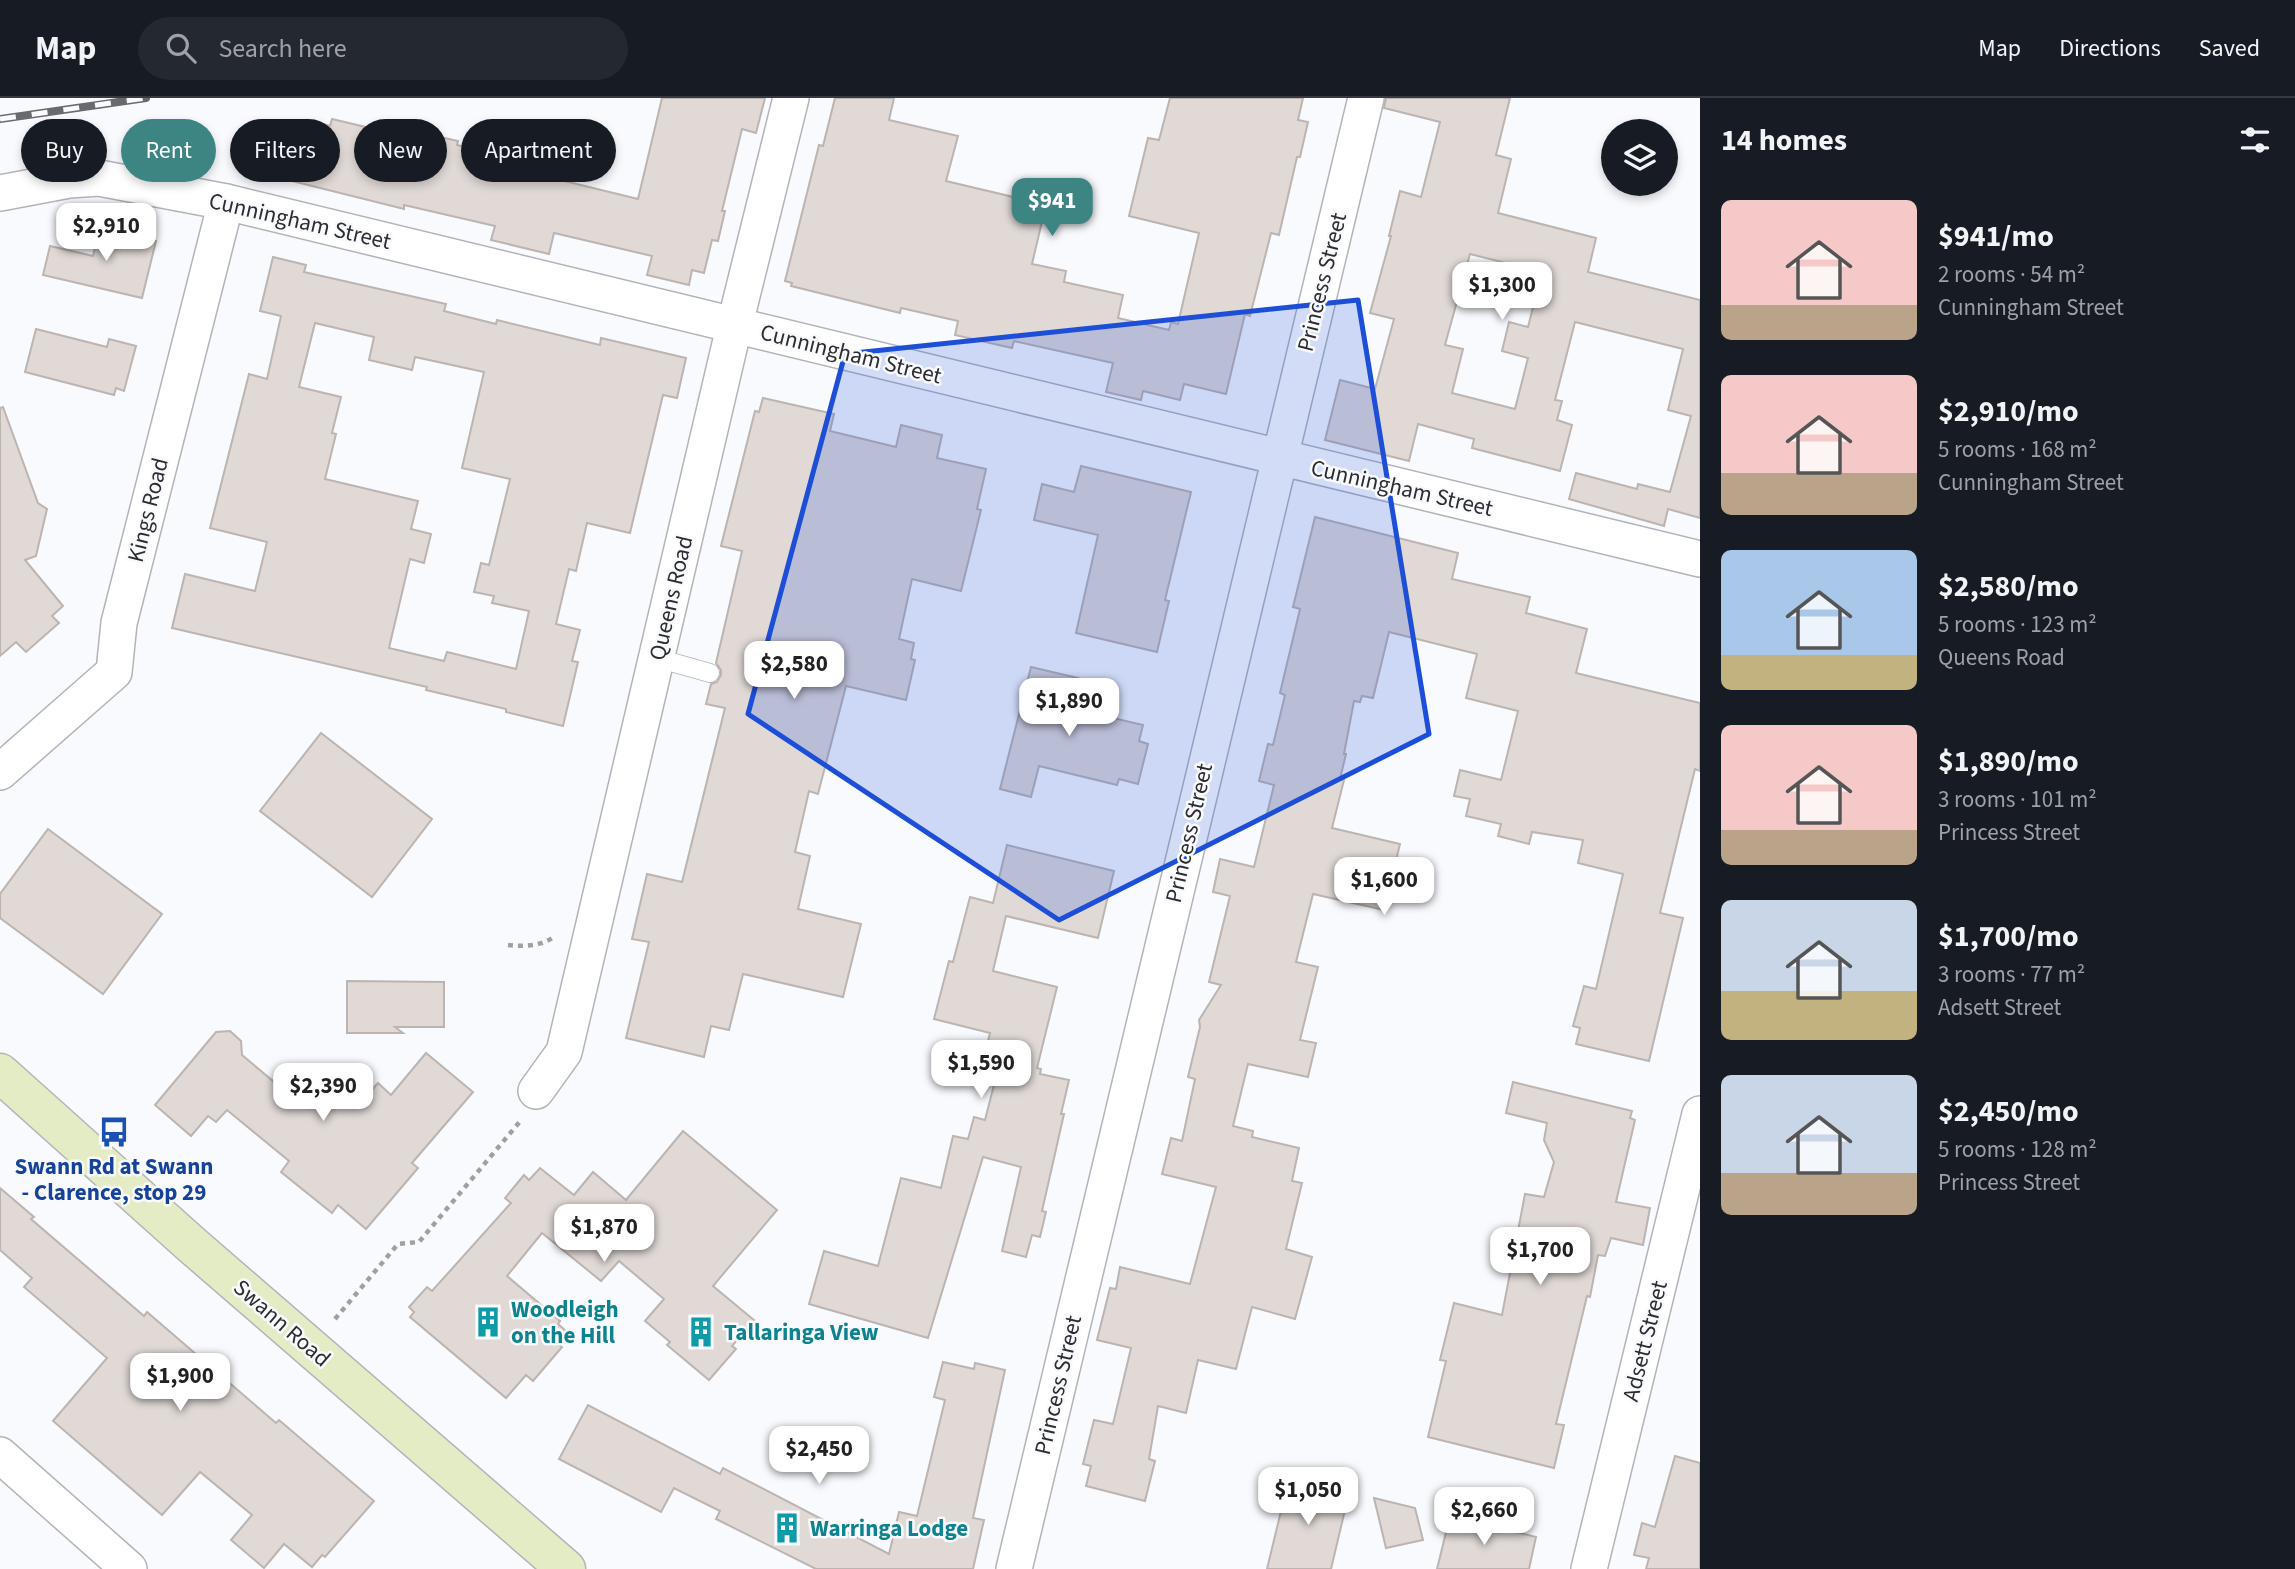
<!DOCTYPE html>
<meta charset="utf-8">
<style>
:root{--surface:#171b24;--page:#242831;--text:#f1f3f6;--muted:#9ea1a6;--line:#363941;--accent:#3d8583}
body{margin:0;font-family:"Source Sans 3",sans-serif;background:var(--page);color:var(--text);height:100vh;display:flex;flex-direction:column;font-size:26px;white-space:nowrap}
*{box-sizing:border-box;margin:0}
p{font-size:23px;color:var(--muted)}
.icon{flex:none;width:38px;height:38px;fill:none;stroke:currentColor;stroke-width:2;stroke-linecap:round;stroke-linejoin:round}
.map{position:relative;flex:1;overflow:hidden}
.panel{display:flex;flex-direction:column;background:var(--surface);width:595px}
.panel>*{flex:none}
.top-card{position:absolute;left:21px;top:21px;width:665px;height:63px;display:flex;gap:14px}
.controls{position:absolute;left:1601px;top:21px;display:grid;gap:14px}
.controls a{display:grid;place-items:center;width:77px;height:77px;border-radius:50%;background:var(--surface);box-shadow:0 4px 10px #0003;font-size:35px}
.price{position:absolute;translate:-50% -60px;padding:0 16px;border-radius:14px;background:#fff;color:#222;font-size:23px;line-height:46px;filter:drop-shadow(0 2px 4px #0008)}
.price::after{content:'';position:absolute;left:50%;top:42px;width:21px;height:16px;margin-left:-10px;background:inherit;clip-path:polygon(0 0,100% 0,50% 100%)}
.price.on{background:var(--accent);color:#fff}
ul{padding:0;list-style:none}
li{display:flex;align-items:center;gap:21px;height:175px;padding:0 21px}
li span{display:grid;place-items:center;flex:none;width:196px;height:140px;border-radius:10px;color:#555}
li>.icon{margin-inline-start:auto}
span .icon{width:84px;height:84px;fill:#fffc;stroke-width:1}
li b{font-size:30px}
h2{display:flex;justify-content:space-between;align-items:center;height:84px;padding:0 21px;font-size:30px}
.tag{padding:0 24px;border-radius:32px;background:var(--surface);box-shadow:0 4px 10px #0003;font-size:24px;line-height:63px}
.tag.on{background:var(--accent);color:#fff}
header{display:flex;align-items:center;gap:42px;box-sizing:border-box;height:98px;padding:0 35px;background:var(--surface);border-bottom:2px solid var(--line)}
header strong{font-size:33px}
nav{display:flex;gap:38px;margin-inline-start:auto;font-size:24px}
.search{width:490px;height:63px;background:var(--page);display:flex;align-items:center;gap:18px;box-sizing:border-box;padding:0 24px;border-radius:38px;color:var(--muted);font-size:26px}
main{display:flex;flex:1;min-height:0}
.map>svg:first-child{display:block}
.building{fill:#e0d9d6;stroke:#bbb4b1;stroke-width:2;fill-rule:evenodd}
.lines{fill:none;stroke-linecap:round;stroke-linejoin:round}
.service-casing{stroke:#b2b4ba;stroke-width:20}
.minor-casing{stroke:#b2b4ba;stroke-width:38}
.secondary-casing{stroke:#b2b4ba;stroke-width:41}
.path{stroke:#9fa0a3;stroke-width:4.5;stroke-dasharray:5 5;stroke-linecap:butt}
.service{stroke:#fff;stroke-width:18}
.minor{stroke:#fff;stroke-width:35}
.secondary{stroke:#e3ecc5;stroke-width:38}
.rail-casing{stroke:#696a6d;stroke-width:8}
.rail{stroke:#f9fafe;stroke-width:5;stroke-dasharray:16;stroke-linecap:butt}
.marked{fill:#1d4ed8;fill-opacity:0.2;stroke:#1d4ed8;stroke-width:5;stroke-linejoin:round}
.labels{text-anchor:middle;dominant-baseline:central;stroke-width:5;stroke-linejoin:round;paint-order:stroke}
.street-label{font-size:23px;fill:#2d2d30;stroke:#f9fafe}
.transit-label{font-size:23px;font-weight:bold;fill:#164399;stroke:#f9fafe}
.culture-label{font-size:23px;font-weight:bold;fill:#0d838f;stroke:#f9fafe;text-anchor:start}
</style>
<header>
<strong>Map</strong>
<div class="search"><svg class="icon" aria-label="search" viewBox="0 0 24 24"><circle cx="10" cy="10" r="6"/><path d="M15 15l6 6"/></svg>Search here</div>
<nav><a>Map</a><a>Directions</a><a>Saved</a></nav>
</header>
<main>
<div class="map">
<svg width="1700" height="1471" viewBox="0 0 1700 1471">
<rect width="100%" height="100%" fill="#f9fafe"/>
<g class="building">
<polygon points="662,0 765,0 756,35 742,31 722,113 725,113 718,143 712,142 704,175 692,172 689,187 647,177 652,158 554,135 549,156 491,142 495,128 404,107 404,111 276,79 288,30 304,34 307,22 330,28 332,21 416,41 417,34 458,43 457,47 522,62 521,66 534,69 532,75 638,101"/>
<polygon points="835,0 894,0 889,22 958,38 946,83 1030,103 1028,111 1044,115 1032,166 1066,173 1064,184 1123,197 1118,220 1169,232 1171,224 1178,226 1199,135 1129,118 1148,40 1159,42 1170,0 1303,0 1298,22 1308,24 1300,59 1297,59 1279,137 1271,135 1250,218 1245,216 1226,296 1184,286 1180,302 1143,293 1141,302 1106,294 1113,265 1014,243 1012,250 955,237 958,223 901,210 900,215 791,188 792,185 785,183 819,47 823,48"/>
<path d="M1386 0H1510L1496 57 1511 61 1498 115 1596 140 1588 174 1700 202V420L1668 411 1664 428 1569 401 1576 375 1637 391 1638 386 1670 394 1691 318 1668 312 1683 251 1575 224 1555 302 1562 303 1557 322 1572 327 1560 373 1472 350 1474 341 1418 326 1409 363 1325 342 1340 282 1375 291 1394 221 1370 215 1391 138H1389L1400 93 1421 99 1440 24 1384 10ZM1470 156 1542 174 1528 229 1509 224 1502 253 1528 260 1515 311 1452 295 1463 251 1445 247Z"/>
<polygon points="100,129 156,143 142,200 43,177 50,148 93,158"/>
<path d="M273 159 306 167 304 174 446 206 444 213 496 226 497 222 600 247 601 240 686 260 677 300 663 297 630 435 587 425 576 473 569 471 556 526 580 532 572 563 578 564 563 628 506 614V611L426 592 427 589 172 530 185 476 255 493 267 444 210 430 249 276 267 281 281 218 260 213ZM315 225 374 239 369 262 412 272 415 259 484 274 462 370 510 381 489 467 481 465 474 494 494 498 492 505 529 513 516 571 447 554 444 563 389 550 410 461 424 465 431 436 411 431 418 403 325 381 336 336 332 335 341 299 299 289Z"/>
<polygon points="36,231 107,249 109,241 136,248 124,293 116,290 114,297 25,274"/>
<polygon points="763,300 834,316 830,333 896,349 901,327 942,337 937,360 986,371 977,411 981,412 961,493 912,481 899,541 914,545 911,561 915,562 906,602 846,588 818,696 809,693 795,754 810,758 798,811 861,826 843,899 743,876 729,932 711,928 704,959 626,940 649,844 632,841 647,776 682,784 725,610 706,606 711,586 717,584 721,577 721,572 716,565 742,453 721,448 755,313 759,314"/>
<polygon points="3,309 38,405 47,411 36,458 25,462 63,508 52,518 59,525 26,554 16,544 0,558 0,310"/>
<polygon points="1081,368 1191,394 1165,502 1169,503 1157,554 1076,535 1098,437 1034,422 1042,386 1074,394"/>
<polygon points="1315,419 1458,455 1452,481 1530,499 1526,515 1587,531 1576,575 1700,605 1700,673 1695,671 1660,815 1683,820 1649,963 1576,946 1580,930 1573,928 1584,888 1596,891 1623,776 1578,765 1583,742 1532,734 1529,746 1498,738 1501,726 1466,718 1470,701 1454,698 1460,672 1501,682 1518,613 1466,600 1477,556 1389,534 1373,600 1362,598 1360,604 1354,603 1344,656 1346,656 1340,681 1344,682 1332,730 1400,746 1384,812 1313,796 1296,864 1318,869 1300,942 1316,945 1308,979 1248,966 1233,1028 1253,1033 1252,1039 1299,1050 1292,1083 1302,1085 1286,1151 1312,1159 1295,1221 1252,1209 1236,1271 1198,1262 1186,1315 1158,1308 1149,1361 1155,1363 1145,1403 1086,1388 1091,1368 1083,1366 1094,1322 1113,1326 1131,1250 1097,1242 1110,1190 1116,1191 1120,1169 1190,1186 1216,1089 1162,1076 1171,1040 1182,1043 1195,981 1188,979 1200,929 1199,922 1221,887 1209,884 1230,798 1213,794 1220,761 1254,769 1274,687 1259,683 1268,646 1273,647 1285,597 1280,595 1300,511 1293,509"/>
<polygon points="1031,569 1078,580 1070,610 1143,627 1139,643 1148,646 1138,686 1119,681 1117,687 1039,668 1031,699 1000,691"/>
<polygon points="321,635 432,721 372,799 260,713"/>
<polygon points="48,731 162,816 103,896 0,820 0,796"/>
<polygon points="1007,747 1114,773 1098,840 1006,818 993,873 1057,889 1037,970 1041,971 1040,976 1069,982 1061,1016 1064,1016 1042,1113 1046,1114 1040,1139 1032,1137 1026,1159 1002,1153 1021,1069 983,1059 928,1240 809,1206 824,1153 878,1168 901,1080 941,1090 953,1038 968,1041 974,1019 985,1022 1003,951 987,947 990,935 934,921 949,863 953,864 970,799 993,805"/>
<polygon points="347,883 444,884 444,929 395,929 403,935 347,935"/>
<polygon points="230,933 241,943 242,957 286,994 293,985 303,993 312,982 321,990 334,976 364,1001 378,985 391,997 426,955 473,994 412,1065 418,1070 366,1131 338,1107 332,1115 281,1074 289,1063 227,1012 216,1024 208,1018 191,1038 155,1007 216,934"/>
<polygon points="1513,984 1632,1013 1630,1020 1635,1022 1616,1104 1650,1110 1643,1147 1611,1140 1605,1158 1598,1157 1590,1199 1587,1198 1556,1326 1564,1327 1554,1370 1428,1339 1446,1263 1440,1262 1454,1205 1502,1217 1525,1096 1544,1099 1554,1064 1544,1042 1547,1025 1506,1015"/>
<polygon points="683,1033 777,1112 713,1188 754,1222 732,1248 736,1251 709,1282 667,1247 670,1244 645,1223 664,1201 619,1163 601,1183 542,1135 507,1178 560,1223 558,1226 565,1232 555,1243 562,1249 533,1283 526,1277 506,1300 410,1219 414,1214 409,1209 427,1189 432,1193 511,1105 505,1100 524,1077 529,1082 540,1070 574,1097 593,1074 626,1102"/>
<polygon points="0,1090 34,1119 31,1121 144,1218 147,1214 276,1325 279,1322 374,1403 325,1459 322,1457 312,1469 284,1446 264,1470 231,1442 252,1417 200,1374 162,1417 53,1323 107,1260 24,1189 32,1180 0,1152"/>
<polygon points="943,1264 974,1271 975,1265 1005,1272 973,1420 984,1422 973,1471 816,1471 716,1421 720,1413 674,1390 661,1414 559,1361 588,1307 720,1376 723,1370 889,1456 899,1414 917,1418 945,1302 934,1299"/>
<polygon points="1675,1358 1700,1365 1700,1471 1646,1471 1649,1460 1634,1457 1642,1425 1655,1429"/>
<polygon points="1289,1380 1349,1395 1331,1471 1267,1471"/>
<polygon points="1374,1400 1415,1410 1423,1442 1386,1450"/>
<polygon points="1450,1418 1536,1439 1529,1471 1437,1471"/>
</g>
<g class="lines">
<g class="service-casing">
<polyline id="service" points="657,560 710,575"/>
</g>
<g class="minor-casing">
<g id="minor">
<polyline points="0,95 69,82 99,80 226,104 1700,461"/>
<polyline points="0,674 114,574 119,525 226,104"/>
<polyline points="536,993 564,954 730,246 791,0"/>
<polyline points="0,1357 129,1471"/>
<polyline points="1014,1471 1366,0"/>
<polyline points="1589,1471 1700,1016"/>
</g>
</g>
<g class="secondary-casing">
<polyline id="secondary" points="0,975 192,1147 566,1471"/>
</g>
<g class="path">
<path d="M508 847C523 849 541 848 554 839"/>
<polyline points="335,1221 398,1146 419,1144 522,1021"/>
</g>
<use href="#service" class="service"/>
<use href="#minor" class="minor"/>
<use href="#secondary" class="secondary"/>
<g class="rail-casing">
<polyline id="rail" points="0,21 146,0"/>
</g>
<use href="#rail" class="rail"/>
</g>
<path class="marked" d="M1358 202 1429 636 1059 822 748 616 845 256Z"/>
<defs>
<g id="bus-bare" transform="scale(2.415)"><path d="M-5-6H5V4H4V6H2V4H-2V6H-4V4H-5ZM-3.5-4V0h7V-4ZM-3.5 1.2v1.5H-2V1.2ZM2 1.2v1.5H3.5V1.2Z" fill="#1a4fb4" stroke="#f9fafe" stroke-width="2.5" paint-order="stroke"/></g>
<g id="building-bare" transform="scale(2.415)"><path d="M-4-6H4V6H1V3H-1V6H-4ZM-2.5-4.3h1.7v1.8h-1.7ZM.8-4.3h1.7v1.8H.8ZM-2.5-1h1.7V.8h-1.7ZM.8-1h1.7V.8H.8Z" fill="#0f9aa8" stroke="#f9fafe" stroke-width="2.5" paint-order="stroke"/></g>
</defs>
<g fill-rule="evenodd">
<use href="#bus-bare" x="114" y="1034"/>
<use href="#building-bare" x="488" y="1224"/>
<use href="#building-bare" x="701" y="1234"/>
<use href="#building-bare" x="787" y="1430"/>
</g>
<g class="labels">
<g class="street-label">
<text transform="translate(300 123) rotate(13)">Cunningham Street</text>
<text transform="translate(1322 184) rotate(-76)">Princess Street</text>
<text transform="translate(851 256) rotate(14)">Cunningham Street</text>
<text transform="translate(1402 390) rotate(13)">Cunningham Street</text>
<text transform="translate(148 412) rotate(-76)">Kings Road</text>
<text transform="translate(671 500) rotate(-77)">Queens Road</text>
<text transform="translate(1189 735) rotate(-77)">Princess Street</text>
<text transform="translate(282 1225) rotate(41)">Swann Road</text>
<text transform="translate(1645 1243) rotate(-76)">Adsett Street</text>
<text transform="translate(1058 1287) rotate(-77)">Princess Street</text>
</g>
<g class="transit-label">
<text x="114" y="1068">Swann Rd at Swann<tspan x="114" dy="26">- Clarence, stop 29</tspan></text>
</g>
<g class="culture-label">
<text x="511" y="1211">Woodleigh<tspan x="511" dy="26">on the Hill</tspan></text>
<text x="724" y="1234">Tallaringa View</text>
<text x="810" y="1430">Warringa Lodge</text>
</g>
</g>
</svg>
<div class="controls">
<a><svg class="icon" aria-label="layers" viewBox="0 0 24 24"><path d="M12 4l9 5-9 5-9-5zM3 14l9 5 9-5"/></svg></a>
</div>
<b class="price on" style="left:1052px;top:140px">$941</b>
<b class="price" style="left:106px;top:165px">$2,910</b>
<b class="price" style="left:1502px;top:224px">$1,300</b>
<b class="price" style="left:794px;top:603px">$2,580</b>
<b class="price" style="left:1069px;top:640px">$1,890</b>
<b class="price" style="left:1384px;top:819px">$1,600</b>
<b class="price" style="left:981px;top:1002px">$1,590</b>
<b class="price" style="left:323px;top:1025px">$2,390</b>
<b class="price" style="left:604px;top:1166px">$1,870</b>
<b class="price" style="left:1540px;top:1189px">$1,700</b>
<b class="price" style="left:180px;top:1315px">$1,900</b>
<b class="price" style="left:819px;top:1388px">$2,450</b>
<b class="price" style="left:1308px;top:1429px">$1,050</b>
<b class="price" style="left:1484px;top:1449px">$2,660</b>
<div class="top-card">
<a class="tag">Buy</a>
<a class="tag on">Rent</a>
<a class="tag">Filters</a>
<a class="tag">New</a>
<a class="tag">Apartment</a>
</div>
</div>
<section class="panel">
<h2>14 homes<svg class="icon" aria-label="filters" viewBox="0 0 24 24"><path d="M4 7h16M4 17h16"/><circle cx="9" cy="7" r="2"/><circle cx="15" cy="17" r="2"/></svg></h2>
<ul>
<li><span style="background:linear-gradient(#f6c9c9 75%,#b9a48a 0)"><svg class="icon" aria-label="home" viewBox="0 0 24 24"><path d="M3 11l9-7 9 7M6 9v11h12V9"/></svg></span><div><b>$941/mo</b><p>2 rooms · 54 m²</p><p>Cunningham Street</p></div></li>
<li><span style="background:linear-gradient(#f6c9c9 70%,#b9a48a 0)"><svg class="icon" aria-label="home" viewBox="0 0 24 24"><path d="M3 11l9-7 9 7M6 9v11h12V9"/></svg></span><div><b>$2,910/mo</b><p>5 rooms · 168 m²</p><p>Cunningham Street</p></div></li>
<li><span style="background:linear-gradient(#a9c7e8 75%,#c2b280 0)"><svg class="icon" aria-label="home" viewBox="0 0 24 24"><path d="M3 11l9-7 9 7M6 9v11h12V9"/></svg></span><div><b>$2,580/mo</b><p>5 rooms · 123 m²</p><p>Queens Road</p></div></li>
<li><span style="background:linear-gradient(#f6c9c9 75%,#b9a48a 0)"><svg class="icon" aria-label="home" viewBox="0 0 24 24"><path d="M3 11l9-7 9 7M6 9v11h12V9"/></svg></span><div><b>$1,890/mo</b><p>3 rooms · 101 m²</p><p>Princess Street</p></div></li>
<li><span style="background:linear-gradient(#c9d6e8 65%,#c2b280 0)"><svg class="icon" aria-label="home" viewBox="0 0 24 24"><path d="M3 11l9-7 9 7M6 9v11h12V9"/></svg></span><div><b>$1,700/mo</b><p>3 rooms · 77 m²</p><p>Adsett Street</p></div></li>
<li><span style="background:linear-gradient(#c9d6e8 70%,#b9a48a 0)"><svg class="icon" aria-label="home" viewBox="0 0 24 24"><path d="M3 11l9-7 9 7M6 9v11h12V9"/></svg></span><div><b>$2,450/mo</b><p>5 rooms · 128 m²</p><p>Princess Street</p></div></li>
</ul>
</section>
</main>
